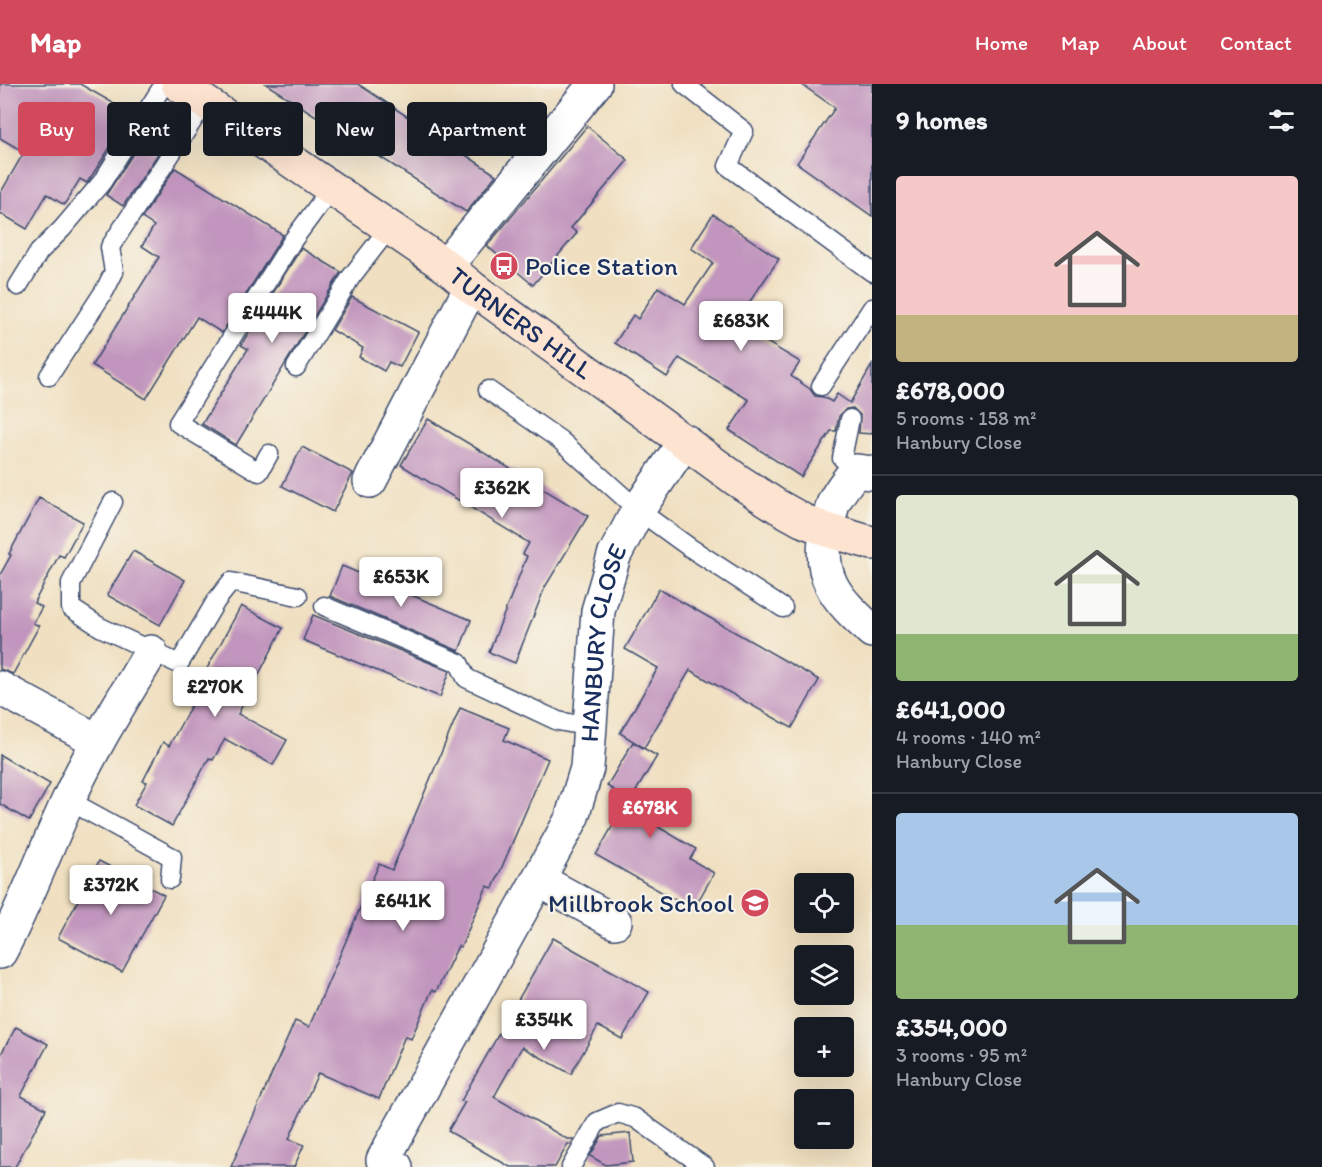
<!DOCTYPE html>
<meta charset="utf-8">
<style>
:root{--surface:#171b24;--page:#242831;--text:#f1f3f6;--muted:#9ea1a6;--line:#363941;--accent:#d1495b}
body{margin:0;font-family:Itim,sans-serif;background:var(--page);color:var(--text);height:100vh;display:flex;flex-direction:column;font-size:22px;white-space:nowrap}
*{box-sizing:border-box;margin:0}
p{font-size:20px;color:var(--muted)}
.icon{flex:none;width:33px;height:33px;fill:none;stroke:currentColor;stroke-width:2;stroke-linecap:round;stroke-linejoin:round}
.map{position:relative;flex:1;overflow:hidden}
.side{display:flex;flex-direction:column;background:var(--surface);width:450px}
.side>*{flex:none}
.banner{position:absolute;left:18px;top:18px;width:570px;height:54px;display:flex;gap:12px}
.fabs{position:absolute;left:794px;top:789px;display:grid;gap:12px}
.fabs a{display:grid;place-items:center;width:60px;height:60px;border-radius:6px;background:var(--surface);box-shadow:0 6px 24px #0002;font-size:30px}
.price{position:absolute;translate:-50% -51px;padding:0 14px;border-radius:6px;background:#fff;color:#222;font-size:20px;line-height:39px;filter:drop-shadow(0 2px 3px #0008)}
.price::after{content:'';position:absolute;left:50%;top:36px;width:18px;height:14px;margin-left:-9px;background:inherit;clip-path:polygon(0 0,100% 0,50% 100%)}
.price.on{background:var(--accent);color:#fff}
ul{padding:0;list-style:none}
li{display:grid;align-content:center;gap:12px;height:318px;padding:0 24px}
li+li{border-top:2px solid var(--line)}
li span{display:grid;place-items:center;height:186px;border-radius:6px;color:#555}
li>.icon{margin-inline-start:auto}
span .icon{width:108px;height:108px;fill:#fffc;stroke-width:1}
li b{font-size:26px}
h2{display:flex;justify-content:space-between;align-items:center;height:72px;padding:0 24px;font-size:26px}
.pill{padding:0 21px;border-radius:6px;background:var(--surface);box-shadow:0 6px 24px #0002;font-size:21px;line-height:54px}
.pill.on{background:var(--accent);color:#fff}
header{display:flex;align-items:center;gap:36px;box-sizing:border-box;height:84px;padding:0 30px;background:var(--accent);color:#fff}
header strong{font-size:28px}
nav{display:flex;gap:33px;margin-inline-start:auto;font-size:21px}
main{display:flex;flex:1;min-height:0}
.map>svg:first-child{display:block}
.building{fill:#c195bd}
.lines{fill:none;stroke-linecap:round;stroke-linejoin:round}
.lane-casing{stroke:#3b4a6d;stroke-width:21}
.street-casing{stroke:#3b4a6d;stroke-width:36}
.secondary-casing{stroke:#3b4a6d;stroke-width:36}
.lane{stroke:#fff;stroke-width:18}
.street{stroke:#fff;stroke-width:33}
.secondary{stroke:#fde4d1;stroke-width:33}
.labels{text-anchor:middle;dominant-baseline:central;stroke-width:4.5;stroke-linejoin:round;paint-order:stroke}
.poi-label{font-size:26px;fill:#1b2f5e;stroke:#f7f3e8;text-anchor:start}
.street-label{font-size:26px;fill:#1b2f5e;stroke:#f7f3e8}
</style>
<header>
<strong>Map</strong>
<nav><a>Home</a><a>Map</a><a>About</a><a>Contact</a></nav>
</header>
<main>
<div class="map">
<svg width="872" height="1083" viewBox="0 0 872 1083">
<rect width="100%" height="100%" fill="#f7f3e8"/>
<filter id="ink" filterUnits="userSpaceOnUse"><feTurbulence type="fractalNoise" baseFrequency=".0167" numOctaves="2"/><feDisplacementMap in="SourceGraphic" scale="12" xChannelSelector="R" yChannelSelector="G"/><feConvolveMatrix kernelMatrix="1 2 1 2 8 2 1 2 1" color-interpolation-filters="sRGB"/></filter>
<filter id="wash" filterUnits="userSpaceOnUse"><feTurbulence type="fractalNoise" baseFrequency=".008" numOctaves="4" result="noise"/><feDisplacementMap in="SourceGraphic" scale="24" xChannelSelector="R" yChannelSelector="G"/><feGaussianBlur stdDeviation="1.35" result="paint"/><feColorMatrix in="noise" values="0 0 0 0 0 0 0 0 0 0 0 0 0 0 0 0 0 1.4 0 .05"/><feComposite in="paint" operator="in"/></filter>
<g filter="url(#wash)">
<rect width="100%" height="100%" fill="#f0e0c1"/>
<g id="blocks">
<g class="building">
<polygon points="0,0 80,0 120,23 117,29 128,36 87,99 80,95 64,121 47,110 27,145 0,129 0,110 24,68 0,54"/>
<polygon points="266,0 358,0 496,91 466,128"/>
<polygon points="801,0 872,0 872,132 797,79 835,24"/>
<polygon points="587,42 628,76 571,144 577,149 533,201 487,162"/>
<polygon points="140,59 158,70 123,122 106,111"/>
<polygon points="175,84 283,151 222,249 197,233 146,315 92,281 159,173 142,162 154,142 142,134"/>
<polygon points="713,130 779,175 735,239 800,278 791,292 810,305 815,312 823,313 832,318 837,310 850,319 872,281 872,350 859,349 860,331 853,324 846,325 839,332 836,347 831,347 801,393 729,346 749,316 679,274 667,293 615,259 633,231 638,235 658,203 685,220 713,179 691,164"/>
<polygon points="301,164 341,188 236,361 202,340 248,265 241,261"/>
<polygon points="352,213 418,248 400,283 389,278 384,287 359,273 363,264 332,246"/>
<polygon points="428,335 588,432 545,503 515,579 489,568 527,472 523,470 529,459 401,381"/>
<polygon points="302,363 353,389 333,428 282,402"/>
<polygon points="39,414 83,438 64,473 59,471 34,519 42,523 33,539 39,542 13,590 0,585 0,491 11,471 9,470"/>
<polygon points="133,467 185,496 160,541 107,511"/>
<polygon points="342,482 471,536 459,567 330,512"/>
<polygon points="659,505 819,596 792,644 690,586 644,664 620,649 658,584 625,565"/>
<polygon points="241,522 283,544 238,630 287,656 273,681 225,655 213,676 209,674 172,742 134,721 147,698 143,697 163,658 169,662 200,605 197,603"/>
<polygon points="313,531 450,587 440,613 303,556"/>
<polygon points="460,624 509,644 504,656 548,675 493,804 487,802 461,863 458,862 436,908 432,906 411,955 405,952 379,1015 318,989 289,1055 304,1061 294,1083 231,1083 295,937 309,943 379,780 392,786"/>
<polygon points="633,658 657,672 636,707 658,720 648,737 696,765 690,775 714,789 693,826 596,771 628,715 607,702"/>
<polygon points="0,671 50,700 29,737 0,720"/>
<polygon points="99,777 164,811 122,888 58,854"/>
<polygon points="553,854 649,908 622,955 598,942 571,990 522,963 494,1013 567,1055 574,1055 570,1061 568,1060 555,1083 510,1083 448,1047 465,1018 461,1017"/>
<polygon points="16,943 48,960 21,1012 46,1025 15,1083 0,1083 0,972"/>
<polygon points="630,1049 633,1078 606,1081 590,1072 602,1052"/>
</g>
</g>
</g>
<g filter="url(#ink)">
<use href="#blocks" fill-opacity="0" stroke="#3b4a6d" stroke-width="1.5"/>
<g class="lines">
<g class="lane-casing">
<g id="lane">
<polyline points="684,0 744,47 728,82 872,188"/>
<polyline points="18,202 39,168 62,145 102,98 164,0"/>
<polyline points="296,283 351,193 390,143"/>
<polyline points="49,292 105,206 114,188 110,163 205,18"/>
<polyline points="821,302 872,224"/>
<polyline points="488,306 560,356 638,426 689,463 783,524"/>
<polyline points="850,335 842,374 855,387"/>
<polyline points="269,370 259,388 178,339 293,156 332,103"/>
<polyline points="113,418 71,499 71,524 100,543 179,580 216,517 231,498 298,512"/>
<polyline points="324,522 459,579 466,594 558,637 591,643"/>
<polyline points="68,716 172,773 170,795"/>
<polyline points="571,1083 597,1038 618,1029 635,1034 705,1083"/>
</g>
</g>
<g class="street-casing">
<g id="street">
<polyline points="446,182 595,0"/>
<path d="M872 389 855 387C848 397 839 407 834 418 831 425 830 433 828 440 815 492 835 514 872 547"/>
<polyline points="370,397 471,203"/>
<polyline points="0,604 98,657"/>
<polyline points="539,796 615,838"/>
<path d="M0 868C26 819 45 767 68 717 91 665 122 617 151 568"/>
<path id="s1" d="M396 1083 383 1076 571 736 587 684 598 527 614 472 638 426 685 357"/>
</g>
</g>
<g class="secondary-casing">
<g id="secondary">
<path id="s2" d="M178 0 446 182 471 203 737 396 777 422 802 436 827 446 872 459"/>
</g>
</g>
<use href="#lane" class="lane"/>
<use href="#street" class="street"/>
<use href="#secondary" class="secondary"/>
</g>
</g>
<defs>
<g id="bus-disc" transform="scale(1.5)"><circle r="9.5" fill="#d1495b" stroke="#f7f3e8"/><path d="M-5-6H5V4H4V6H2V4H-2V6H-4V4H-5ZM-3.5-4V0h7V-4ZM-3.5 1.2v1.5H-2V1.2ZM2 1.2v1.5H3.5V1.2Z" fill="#fff"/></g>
<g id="school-disc" transform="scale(1.5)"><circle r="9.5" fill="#d1495b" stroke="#f7f3e8"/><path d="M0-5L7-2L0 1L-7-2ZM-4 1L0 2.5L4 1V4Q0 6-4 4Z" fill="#fff"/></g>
</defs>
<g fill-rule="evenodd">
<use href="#bus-disc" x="504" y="182"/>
<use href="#school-disc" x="755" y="819"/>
</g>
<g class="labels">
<g class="poi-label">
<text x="525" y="182">Police Station</text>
<text x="734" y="819" text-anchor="end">Millbrook School</text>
</g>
<g class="street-label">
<text stroke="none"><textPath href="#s2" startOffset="418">TURNERS HILL</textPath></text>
<text stroke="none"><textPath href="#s1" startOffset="584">HANBURY CLOSE</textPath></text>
</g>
</g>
</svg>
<div class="fabs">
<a><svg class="icon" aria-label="locate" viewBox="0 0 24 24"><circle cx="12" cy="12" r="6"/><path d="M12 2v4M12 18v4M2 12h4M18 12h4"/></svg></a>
<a><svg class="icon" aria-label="layers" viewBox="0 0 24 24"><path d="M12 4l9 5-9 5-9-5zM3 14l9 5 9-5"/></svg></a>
<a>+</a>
<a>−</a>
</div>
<b class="price" style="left:272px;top:260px">£444K</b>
<b class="price" style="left:741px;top:268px">£683K</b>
<b class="price" style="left:502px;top:435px">£362K</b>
<b class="price" style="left:401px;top:524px">£653K</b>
<b class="price" style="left:215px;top:634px">£270K</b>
<b class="price on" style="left:650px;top:755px">£678K</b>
<b class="price" style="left:111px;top:832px">£372K</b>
<b class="price" style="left:403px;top:848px">£641K</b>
<b class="price" style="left:544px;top:967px">£354K</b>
<div class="banner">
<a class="pill on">Buy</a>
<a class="pill">Rent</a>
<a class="pill">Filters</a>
<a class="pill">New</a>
<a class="pill">Apartment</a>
</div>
</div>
<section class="side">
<h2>9 homes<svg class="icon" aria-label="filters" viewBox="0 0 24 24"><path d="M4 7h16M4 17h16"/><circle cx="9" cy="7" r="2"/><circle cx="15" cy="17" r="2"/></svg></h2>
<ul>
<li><span style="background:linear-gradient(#f6c9c9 75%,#c2b280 0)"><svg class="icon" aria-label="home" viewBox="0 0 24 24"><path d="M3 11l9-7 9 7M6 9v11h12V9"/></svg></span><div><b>£678,000</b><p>5 rooms · 158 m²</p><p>Hanbury Close</p></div></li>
<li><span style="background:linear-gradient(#dfe7d0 75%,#8fb573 0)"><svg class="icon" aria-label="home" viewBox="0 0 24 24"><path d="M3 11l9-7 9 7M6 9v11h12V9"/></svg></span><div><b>£641,000</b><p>4 rooms · 140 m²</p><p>Hanbury Close</p></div></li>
<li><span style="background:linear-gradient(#a9c7e8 60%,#8fb573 0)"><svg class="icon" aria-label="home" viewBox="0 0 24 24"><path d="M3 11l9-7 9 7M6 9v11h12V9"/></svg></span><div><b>£354,000</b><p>3 rooms · 95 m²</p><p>Hanbury Close</p></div></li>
</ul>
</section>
</main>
